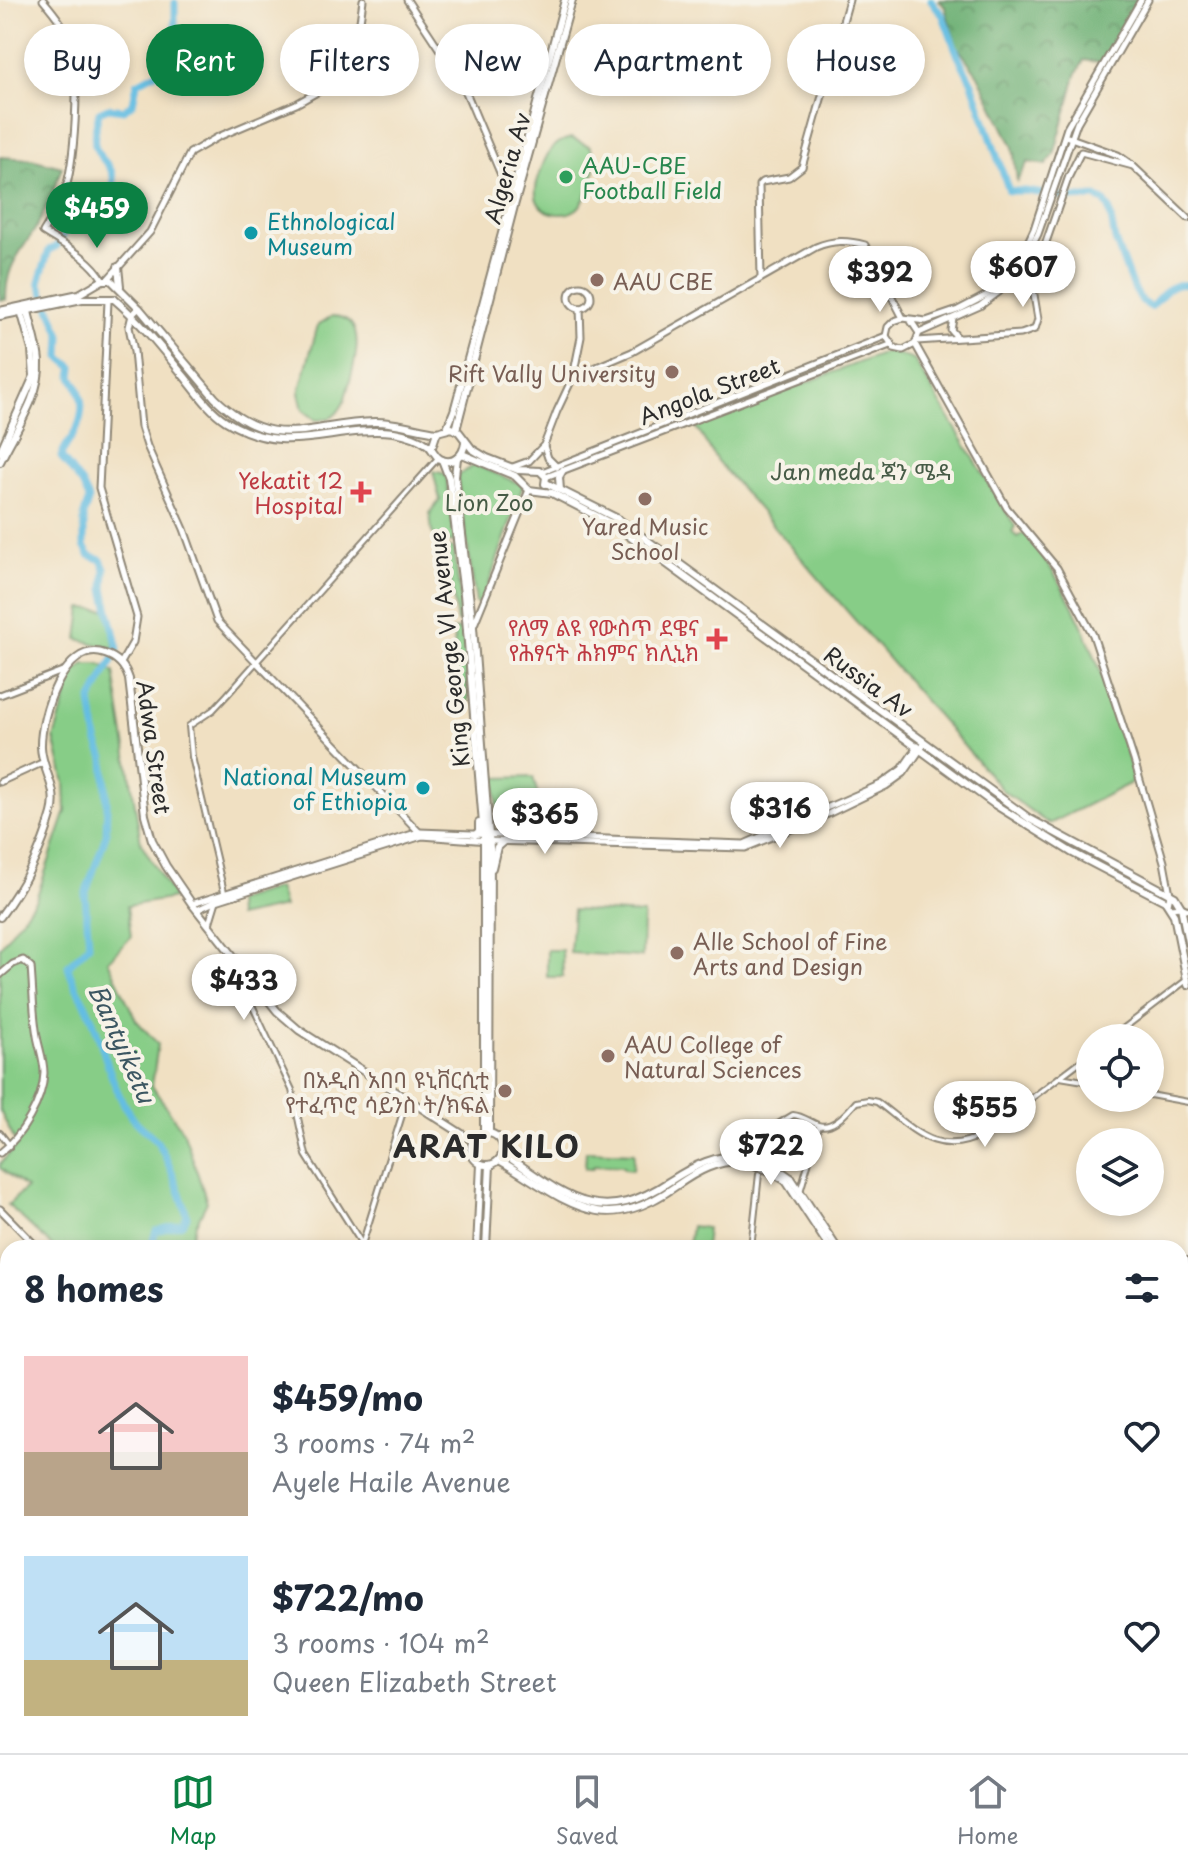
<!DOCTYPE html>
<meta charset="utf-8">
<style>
:root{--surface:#fff;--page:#f2f2f3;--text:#1f2937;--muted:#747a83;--line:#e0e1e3;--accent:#0b8043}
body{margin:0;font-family:"Playpen Sans","Noto Sans Ethiopic",sans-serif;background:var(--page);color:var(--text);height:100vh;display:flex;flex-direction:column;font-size:30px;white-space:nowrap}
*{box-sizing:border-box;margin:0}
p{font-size:26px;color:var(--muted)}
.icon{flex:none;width:44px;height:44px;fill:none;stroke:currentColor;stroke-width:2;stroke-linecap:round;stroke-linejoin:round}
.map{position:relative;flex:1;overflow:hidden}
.panel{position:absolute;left:0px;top:1240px;width:1188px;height:514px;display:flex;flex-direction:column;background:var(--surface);border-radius:24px 24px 0 0;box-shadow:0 4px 12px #0003}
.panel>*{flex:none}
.guide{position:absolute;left:24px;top:24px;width:1140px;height:72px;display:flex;gap:16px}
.controls{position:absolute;left:1076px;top:1024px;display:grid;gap:16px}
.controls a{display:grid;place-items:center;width:88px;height:88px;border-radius:50%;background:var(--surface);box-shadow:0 4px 12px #0003;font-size:40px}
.price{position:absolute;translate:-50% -68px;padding:0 18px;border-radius:28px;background:#fff;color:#222;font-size:26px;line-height:52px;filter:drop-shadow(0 2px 4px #0008)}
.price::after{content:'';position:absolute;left:50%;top:48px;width:24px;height:18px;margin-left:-12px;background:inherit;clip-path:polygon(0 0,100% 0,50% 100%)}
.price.active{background:var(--accent);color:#fff}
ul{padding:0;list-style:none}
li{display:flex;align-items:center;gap:24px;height:200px;padding:0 24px}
li span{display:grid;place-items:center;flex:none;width:224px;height:160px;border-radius:0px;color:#555}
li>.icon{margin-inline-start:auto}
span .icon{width:96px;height:96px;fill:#fffc;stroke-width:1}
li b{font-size:34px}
h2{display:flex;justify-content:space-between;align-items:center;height:96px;padding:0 24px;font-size:34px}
.chip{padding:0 28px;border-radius:36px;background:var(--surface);box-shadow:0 4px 12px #0003;font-size:28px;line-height:72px}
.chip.active{background:var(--accent);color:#fff}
.tab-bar{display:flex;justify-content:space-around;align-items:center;height:112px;border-top:2px solid var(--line);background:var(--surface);font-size:22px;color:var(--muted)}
.tab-bar a{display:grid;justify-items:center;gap:4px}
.tab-bar .active{color:var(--accent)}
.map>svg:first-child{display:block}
.forest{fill:url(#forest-crowns);stroke:#4c6e50;stroke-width:2}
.park{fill:#87cd87;stroke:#597c59;stroke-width:2}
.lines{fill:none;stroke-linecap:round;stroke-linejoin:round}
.river{stroke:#64bde2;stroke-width:7}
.tertiary-casing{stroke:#8e8676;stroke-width:8}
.secondary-casing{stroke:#8e8676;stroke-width:9}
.primary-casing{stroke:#8e8676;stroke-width:10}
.tertiary{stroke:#fff;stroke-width:4}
.secondary{stroke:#fff;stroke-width:5}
.primary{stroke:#fff;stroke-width:6}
.primary-bridge-casing{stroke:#8e8676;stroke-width:10;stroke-linecap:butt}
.primary-bridge{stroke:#fff;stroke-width:6}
.leisure-dot{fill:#2e9e5b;stroke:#f7f3e8;stroke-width:3}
.culture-dot{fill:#0f9aa8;stroke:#f7f3e8;stroke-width:3}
.education-dot{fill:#8d6e63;stroke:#f7f3e8;stroke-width:3}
.health-dot{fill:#e0444e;stroke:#f7f3e8;stroke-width:3}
.labels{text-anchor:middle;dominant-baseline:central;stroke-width:8;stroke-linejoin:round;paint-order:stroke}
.leisure-label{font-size:22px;fill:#27864d;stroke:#f7f3e8;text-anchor:start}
.street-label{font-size:22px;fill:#2b2b2b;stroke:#f7f3e8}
.culture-label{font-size:22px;fill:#0d838f;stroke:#f7f3e8;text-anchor:start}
.education-label{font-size:22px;fill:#785e54;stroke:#f7f3e8;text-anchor:start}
.park-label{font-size:22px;fill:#475c47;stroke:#f7f3e8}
.health-label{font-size:22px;fill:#be3a42;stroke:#f7f3e8;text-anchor:end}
.water-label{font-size:24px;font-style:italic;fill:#3c5762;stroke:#f7f3e8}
.district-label{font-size:30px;font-weight:bold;letter-spacing:2px;fill:#2b2b2b;stroke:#f7f3e8}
</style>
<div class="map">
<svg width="1188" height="1753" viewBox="0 0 1188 1753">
<defs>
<pattern id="forest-crowns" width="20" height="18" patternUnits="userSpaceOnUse" patternTransform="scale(2)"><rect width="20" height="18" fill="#6db074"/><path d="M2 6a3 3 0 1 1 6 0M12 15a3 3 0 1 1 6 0" fill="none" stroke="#5a8f5f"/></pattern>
</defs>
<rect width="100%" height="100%" fill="#f7f3e8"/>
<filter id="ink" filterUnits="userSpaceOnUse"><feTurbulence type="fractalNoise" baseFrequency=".0125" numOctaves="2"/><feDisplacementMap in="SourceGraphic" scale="16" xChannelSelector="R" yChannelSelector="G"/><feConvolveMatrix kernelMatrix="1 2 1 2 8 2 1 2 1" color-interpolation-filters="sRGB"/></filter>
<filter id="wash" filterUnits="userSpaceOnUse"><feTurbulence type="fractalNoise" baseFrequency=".006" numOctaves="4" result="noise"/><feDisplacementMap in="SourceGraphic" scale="32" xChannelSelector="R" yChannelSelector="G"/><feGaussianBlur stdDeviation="1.8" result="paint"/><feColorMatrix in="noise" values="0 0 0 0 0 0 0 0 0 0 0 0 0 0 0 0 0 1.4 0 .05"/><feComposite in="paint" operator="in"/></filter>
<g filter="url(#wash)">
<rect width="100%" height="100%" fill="#f0e0c2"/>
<g class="forest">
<polygon points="939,0 1138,0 1105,61 1102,63 1084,60 1076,75 1054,155 1046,165 1028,162 1017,181 1013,147 978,75 956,45 945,7"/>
<path d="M0 157 31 159 62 167C54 189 46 211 34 231 17 257 6 267 6 300H0Z"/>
</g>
<g class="park">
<path d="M571 138 590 146C598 162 596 171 589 188 586 195 584 203 577 209 564 218 540 215 536 197 534 187 539 176 542 167 548 151 554 142 571 138Z"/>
<path d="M332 316C375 317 350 377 344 402 337 416 331 420 316 420L303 410 299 393 318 325Z"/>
<path d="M889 351 914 360 1015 526 1012 532 1017 537 1024 533C1085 602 1109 695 1135 781L1049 824 1003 791 717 461 695 425Z"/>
<polygon points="475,465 523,485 482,604 476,603 457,476"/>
<polygon points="433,471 446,474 455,542 445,542 432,533 430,513 440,500"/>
<polygon points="446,548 454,548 463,622 457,622"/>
<polygon points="82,608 108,610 115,649 78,639"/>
<polygon points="464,629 469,701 460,702 453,630"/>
<polygon points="85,664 100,664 114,672 141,843 174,898 127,906 131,937 108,961 136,1020 158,1044 152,1086 184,1133 207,1202 195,1226 189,1248 54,1248 8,1205 26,1188 0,1168 0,1164 17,1145 0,1111 0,947 36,899 66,811 65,783 54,738 74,673"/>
<polygon points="533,777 542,810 532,814 531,831 504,830 499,822 495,778"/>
<polygon points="278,888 284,907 237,917 236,901"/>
<polygon points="573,910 643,914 642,957 570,953"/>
<polygon points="547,950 562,950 563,977 547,977"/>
<polygon points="586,1151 634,1153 633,1170 624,1169 623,1166 594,1165 593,1168 585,1168"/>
<polygon points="691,1226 707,1228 705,1248 688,1248"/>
<polygon points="9,1746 268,1746 272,1752 0,1753"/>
<polygon points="323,1746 530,1746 535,1753 330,1753"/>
</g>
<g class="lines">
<g class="river">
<path d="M931 0 943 16 958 56 972 83 1009 191H1026L1069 198 1096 197 1104 201 1109 208 1115 240 1131 283 1142 302 1151 307C1164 295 1168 282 1188 285"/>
<path d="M150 1248 156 1231 182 1224 187 1217C184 1201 165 1151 155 1139 146 1130 136 1124 129 1113 110 1083 104 1048 91 1016 84 999 72 985 68 966L89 945 85 895 106 835 107 803 104 758 97 740 91 701 118 649 104 589 105 569 101 560 89 555 84 546V514L89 499 82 484 61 457C64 446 72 439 77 428 85 410 82 392 72 377L73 367 60 357 61 335 39 282 49 250 57 246 88 195 101 194 114 186C114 161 100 164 95 145 93 135 97 122 99 112L108 108 124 110 133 103 137 83 165 68 168 45 175 36V3"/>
<polyline points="8,1711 5,1720 8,1726"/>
<polyline points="0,1743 8,1732"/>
<polyline points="956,1753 960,1746"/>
</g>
</g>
</g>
<g filter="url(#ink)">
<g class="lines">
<g class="tertiary-casing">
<g id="tertiary">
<polyline points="225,896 192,757 189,726 213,710 227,695 438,458"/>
<polyline points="243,971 245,990 292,1090 306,1155 362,1244"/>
<polyline points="1111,1038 1188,979"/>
<polyline points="1060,1077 1090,1082"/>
<polyline points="1150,1095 1188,1102"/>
<polyline points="0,1133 10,1146"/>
<path d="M734 1155 738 1148 793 1115C803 1116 808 1121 818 1125 833 1130 847 1112 856 1102L868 1100 877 1102C913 1129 937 1159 984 1134L1090 1054"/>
<polyline points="800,1192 819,1126"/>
<polyline points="361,1248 407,1099"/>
<polyline points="751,1248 759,1174 776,1126"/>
<polyline points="0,1647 8,1634"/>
</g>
</g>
<g class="secondary-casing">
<g id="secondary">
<path d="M43 0C55 14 67 29 72 47 80 79 75 163 64 194 60 208 50 220 43 232 65 246 90 257 103 280"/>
<polyline points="407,0 463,85 512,201"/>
<polyline points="1068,137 1118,155 1132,165"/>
<polyline points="761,278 759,185 762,182 789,177 802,167 849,0"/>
<polyline points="108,279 150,232 190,153 218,137 296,104 342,78 355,57 363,0"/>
<circle cx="580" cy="297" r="11"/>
<polyline points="108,301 99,488 137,617 133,642 121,663"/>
<polyline points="139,308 132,315 129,327 134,351 141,427 147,446 184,529 217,621 421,834"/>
<polyline points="953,319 951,330 957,337"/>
<polyline points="911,321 919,333 915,344 903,350 894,348 886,336 888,327 894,321 903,318 926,321 958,310 987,295 1008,274 1022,255 1034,229 1067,128 1141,0"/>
<polyline points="919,333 980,306 999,292 1023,263 1038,234 1077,123 1148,0"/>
<polyline points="917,341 1021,334 1035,329 1038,319 1033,289 1036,271 1069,176 1081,152 1133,166 1188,218"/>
<polyline points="915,344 1007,508 1057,568 1093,635 1134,760 1164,862 1170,894 1168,904"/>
<path d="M573 377 632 352 816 247C833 240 847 240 865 245L903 318"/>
<polyline points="544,446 548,458 557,467"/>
<polyline points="510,468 529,461 544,445 557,411 573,377 581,337 580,308"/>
<polyline points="542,472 886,336"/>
<polyline points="546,477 890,345"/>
<polyline points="467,632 473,627 529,490"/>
<polyline points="0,695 65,670"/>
<polyline points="0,782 44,762"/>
<polyline points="192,904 419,832 744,844 881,784 902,769 918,746"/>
<polyline points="1170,908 1181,907 1188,910"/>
<polyline points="197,910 216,901 422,836 489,841 745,848 828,814 886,786 904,773 925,743"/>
<polyline points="209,924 216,901"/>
<path d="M0 975 13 964 23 960 31 967C33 990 33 1013 37 1036 39 1048 44 1060 44 1073 43 1101 22 1136 0 1153"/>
<polyline points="0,1209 38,1248"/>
<polyline points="0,1342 8,1344"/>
<polyline points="0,1404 8,1413"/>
<polyline points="0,1471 8,1471"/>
<polyline points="0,1476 8,1476"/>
<polyline points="1180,1588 1188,1603"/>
<polyline points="1180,1607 1188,1606"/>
<polyline points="1182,1632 1188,1640"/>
<polyline points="274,1746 277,1753"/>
</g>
</g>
<g class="primary-casing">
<g id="primary">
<polyline points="118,267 120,286"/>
<path d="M114 299C141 322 162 349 184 376 197 392 209 410 226 421 287 459 332 425 394 432 406 434 419 438 428 445 433 449 434 455 440 459 453 466 464 455 465 442"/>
<path d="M0 311 79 294 103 280H111L139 308 215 398C274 455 309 423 375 422 396 422 417 429 437 432"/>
<polyline points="0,316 82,299 114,299"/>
<polyline points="447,428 454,411 565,0"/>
<polyline points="456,430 514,206 572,0"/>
<polyline points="432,447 437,432 452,428 459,432 472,449 487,458 518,470 540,471 546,477 545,484"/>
<polyline points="0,452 34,376 32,350 20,307"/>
<polyline points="462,454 515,476 529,490 552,493 614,525 994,804 1071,852 1165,901 1174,915 1188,985"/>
<polyline points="457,458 455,476 473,627 490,848 489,1133"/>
<polyline points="442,460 449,478 464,594 484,836 484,1133"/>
<path d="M0 462C14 432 41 396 39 362 38 343 30 324 27 306"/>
<polyline points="546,483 618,519 1030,819 1175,897 1181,907 1188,942"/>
<polyline points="560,490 559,477 563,470"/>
<polyline points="475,835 479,831 479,823"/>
<polyline points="492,868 497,847 504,841"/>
<path d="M0 917C24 885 41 853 52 813 59 788 42 771 41 747 40 717 64 639 105 654 118 658 125 666 129 679L145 815 152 840 166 866 192 904 277 1011 299 1030 473 1141"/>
<circle cx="487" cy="1149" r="16"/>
<path d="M503 1153C565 1196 599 1229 670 1181 695 1165 715 1155 745 1155"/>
<path d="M499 1160C566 1199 600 1240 676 1186 697 1171 717 1160 744 1161"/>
<polyline points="791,1178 837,1248"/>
<polyline points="786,1181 830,1248"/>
<polyline points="477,1248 481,1164"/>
<polyline points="486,1248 490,1165"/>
<polyline points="1180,1262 1188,1261"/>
<polyline points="1180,1268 1188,1267"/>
<polyline points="304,1746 309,1753"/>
<polyline points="685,1753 687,1746"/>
</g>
</g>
<use href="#tertiary" class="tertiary"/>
<use href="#secondary" class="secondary"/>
<use href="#primary" class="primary"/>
<g class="primary-bridge-casing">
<g id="primary-bridge">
<polyline points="745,1155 771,1164 791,1178"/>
<polyline points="744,1161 770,1171 786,1181"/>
</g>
</g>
<use href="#primary-bridge" class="primary-bridge"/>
</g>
</g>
<circle class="leisure-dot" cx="566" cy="177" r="8"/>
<g class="culture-dot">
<circle cx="251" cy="233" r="8"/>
<circle cx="423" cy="788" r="8"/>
</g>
<g class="education-dot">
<circle cx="597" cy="280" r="8"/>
<circle cx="672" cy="372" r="8"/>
<circle cx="645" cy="499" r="8"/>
<circle cx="677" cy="953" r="8"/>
<circle cx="608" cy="1056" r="8"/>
<circle cx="505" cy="1091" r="8"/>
</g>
<g class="health-dot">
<path d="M357 480h8v8h8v8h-8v8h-8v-8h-8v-8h8z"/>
<path d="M713 627h8v8h8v8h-8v8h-8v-8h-8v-8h8z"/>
</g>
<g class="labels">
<g class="leisure-label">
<text x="582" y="164">AAU-CBE<tspan x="582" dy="25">Football Field</tspan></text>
</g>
<g class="street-label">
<text transform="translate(506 168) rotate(-74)">Algeria Av</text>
<text transform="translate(709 390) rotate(-21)">Angola Street</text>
<text transform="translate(448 649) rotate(-96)">King George VI Avenue</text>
<text transform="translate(869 681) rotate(36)">Russia Av</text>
<text transform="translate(155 747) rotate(82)">Adwa Street</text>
</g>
<g class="culture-label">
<text x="267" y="220">Ethnological<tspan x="267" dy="25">Museum</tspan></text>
<text x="407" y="775" text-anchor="end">National Museum<tspan x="407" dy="25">of Ethiopia</tspan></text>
</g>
<g class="education-label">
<text x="613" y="280">AAU CBE</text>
<text x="656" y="372" text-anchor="end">Rift Vally University</text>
<text x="645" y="525" text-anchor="middle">Yared Music<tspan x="645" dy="25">School</tspan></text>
<text x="693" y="940">Alle School of Fine<tspan x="693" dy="25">Arts and Design</tspan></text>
<text x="624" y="1043">AAU College of<tspan x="624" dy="25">Natural Sciences</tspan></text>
<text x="489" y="1078" text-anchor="end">በአዲስ አበባ ዩኒቨርሲቲ<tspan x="489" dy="25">የተፈጥሮ ሳይንስ ት/ክፍል</tspan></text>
</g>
<g class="park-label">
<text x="861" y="470">Jan meda ጃን ሜዳ</text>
<text x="489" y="501">Lion Zoo</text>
</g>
<g class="health-label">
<text x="343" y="479">Yekatit 12<tspan x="343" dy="25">Hospital</tspan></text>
<text x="699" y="626">የለማ ልዩ የውስጥ ደዌና<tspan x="699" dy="25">የሕፃናት ሕክምና ክሊኒክ</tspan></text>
</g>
<g class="water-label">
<text transform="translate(123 1043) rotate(66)">Bantyiketu</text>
</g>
<g class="district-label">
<text x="487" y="1145">ARAT KILO</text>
</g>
</g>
</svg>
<div class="controls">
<a><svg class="icon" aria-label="locate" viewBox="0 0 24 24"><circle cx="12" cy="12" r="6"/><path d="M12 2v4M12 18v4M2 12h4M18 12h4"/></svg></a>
<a><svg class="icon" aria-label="layers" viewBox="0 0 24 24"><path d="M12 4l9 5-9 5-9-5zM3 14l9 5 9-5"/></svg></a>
</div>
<b class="price active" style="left:97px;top:250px">$459</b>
<b class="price" style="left:1023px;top:309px">$607</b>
<b class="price" style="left:880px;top:314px">$392</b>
<b class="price" style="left:780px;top:850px">$316</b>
<b class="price" style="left:545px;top:856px">$365</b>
<b class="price" style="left:244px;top:1022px">$433</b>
<b class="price" style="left:985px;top:1149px">$555</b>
<b class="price" style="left:771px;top:1187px">$722</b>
<div class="guide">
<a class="chip">Buy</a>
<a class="chip active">Rent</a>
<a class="chip">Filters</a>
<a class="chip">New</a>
<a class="chip">Apartment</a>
<a class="chip">House</a>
</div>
<section class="panel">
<h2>8 homes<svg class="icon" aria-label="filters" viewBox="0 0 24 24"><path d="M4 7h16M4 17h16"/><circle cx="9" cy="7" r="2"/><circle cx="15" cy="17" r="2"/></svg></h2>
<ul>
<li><span style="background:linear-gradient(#f6c9c9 60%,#b9a48a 0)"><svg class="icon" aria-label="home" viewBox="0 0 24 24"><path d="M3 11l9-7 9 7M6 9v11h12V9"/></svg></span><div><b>$459/mo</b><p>3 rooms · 74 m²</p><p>Ayele Haile Avenue</p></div><svg class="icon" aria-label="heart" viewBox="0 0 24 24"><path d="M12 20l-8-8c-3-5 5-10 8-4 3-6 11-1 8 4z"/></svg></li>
<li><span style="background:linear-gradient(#bfe0f5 65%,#c2b280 0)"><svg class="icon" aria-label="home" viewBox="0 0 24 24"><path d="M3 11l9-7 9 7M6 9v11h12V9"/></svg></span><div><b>$722/mo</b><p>3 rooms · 104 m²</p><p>Queen Elizabeth Street</p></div><svg class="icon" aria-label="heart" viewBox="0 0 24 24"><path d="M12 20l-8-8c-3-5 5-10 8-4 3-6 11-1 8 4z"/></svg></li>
</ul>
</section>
</div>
<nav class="tab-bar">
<a class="active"><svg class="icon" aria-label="map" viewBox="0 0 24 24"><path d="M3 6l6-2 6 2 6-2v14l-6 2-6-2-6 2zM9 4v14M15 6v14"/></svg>Map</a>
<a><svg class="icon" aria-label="saved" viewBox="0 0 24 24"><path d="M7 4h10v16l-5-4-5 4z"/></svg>Saved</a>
<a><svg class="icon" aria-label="home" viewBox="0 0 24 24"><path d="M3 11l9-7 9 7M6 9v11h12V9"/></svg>Home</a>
</nav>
